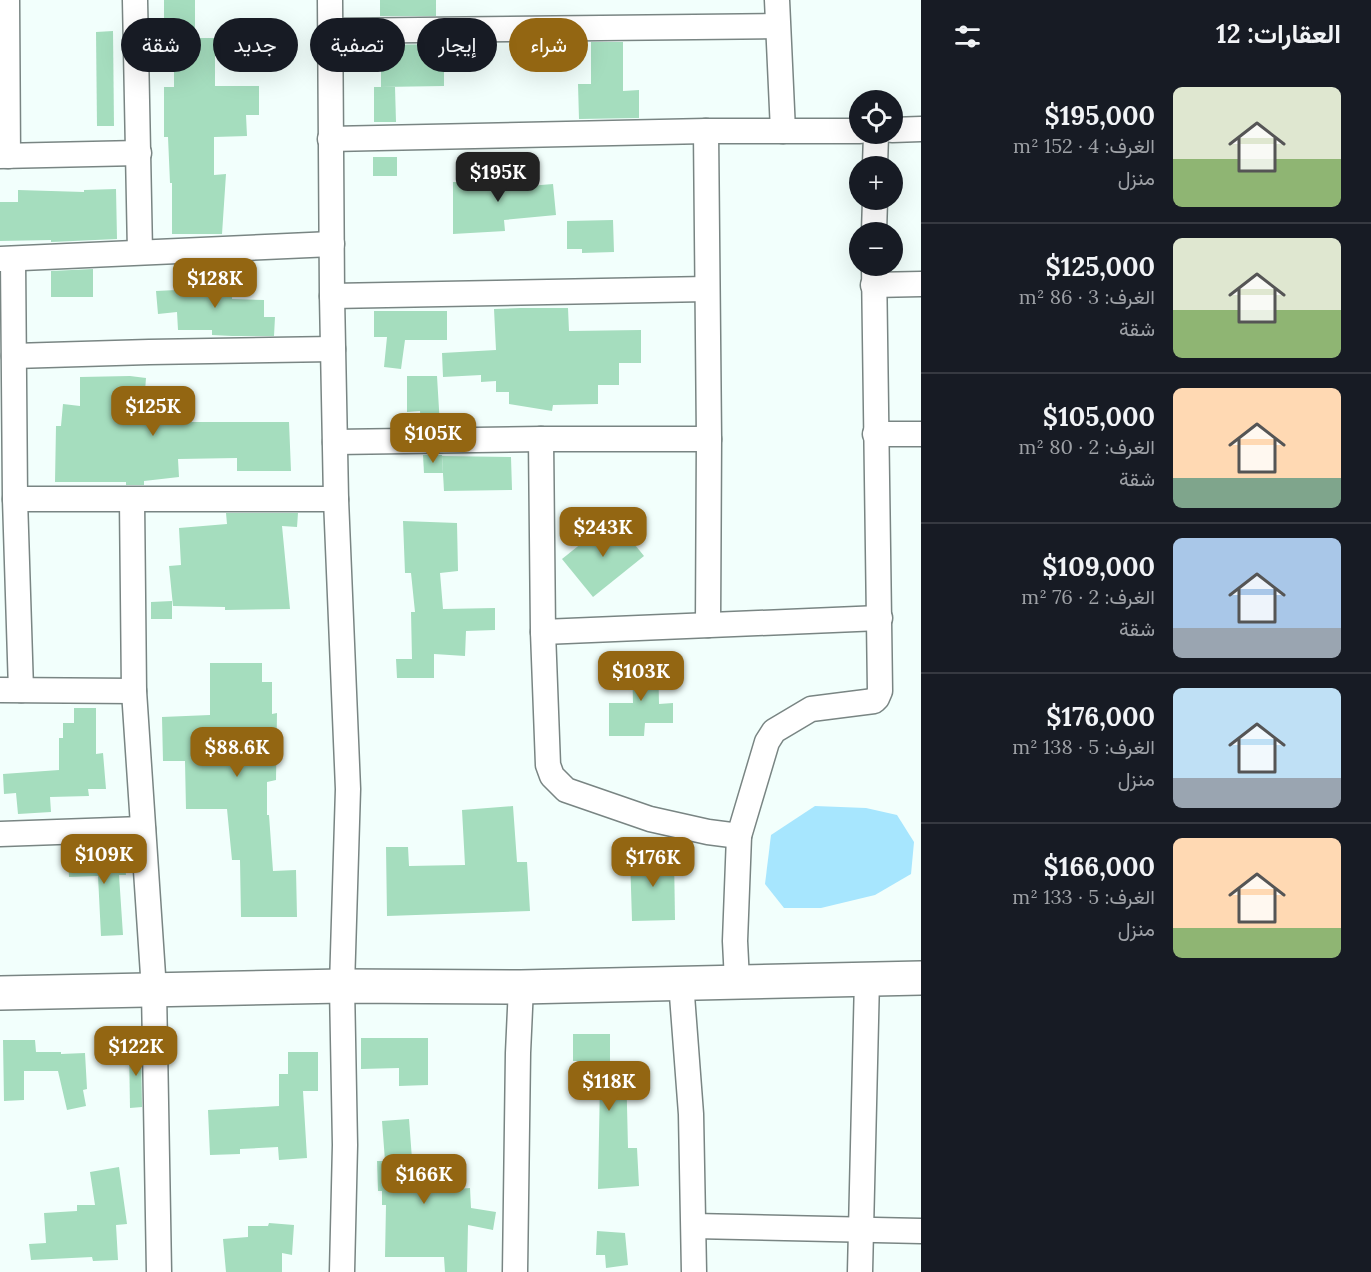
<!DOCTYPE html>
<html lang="ar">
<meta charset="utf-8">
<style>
:root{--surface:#171b24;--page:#20242c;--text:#f1f3f6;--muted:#9ea1a6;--line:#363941;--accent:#936612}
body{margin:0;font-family:Lora,Vazirmatn,serif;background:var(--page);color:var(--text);direction:rtl;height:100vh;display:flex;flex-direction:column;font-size:22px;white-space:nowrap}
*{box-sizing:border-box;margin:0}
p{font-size:20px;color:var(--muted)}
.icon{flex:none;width:33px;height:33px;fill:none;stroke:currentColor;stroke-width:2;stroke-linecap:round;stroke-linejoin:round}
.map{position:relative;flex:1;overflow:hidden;direction:ltr}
.drawer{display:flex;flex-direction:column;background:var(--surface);width:450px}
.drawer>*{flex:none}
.banner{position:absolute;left:18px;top:18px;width:570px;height:54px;direction:rtl;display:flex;gap:12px}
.fabs{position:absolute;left:849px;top:90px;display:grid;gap:12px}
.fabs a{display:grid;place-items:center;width:54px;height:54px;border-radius:50%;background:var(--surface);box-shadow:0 6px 24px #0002;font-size:30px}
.price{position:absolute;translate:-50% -51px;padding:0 14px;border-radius:12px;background:var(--accent);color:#fff;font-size:20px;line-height:39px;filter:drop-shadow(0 2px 3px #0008)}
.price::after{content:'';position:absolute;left:50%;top:36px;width:18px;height:14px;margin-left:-9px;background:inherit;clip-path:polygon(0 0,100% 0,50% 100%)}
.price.selected{background:#222;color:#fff}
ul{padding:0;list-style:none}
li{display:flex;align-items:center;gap:18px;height:150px;padding:0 30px}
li+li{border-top:2px solid var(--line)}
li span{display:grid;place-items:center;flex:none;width:168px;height:120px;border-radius:9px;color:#555}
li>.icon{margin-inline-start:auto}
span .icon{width:72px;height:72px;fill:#fffc;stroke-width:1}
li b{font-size:26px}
h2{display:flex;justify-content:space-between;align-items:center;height:72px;padding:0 30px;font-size:26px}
.tag{padding:0 21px;border-radius:27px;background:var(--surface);box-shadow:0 6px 24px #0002;font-size:21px;line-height:54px}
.tag.selected{background:var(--accent);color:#fff}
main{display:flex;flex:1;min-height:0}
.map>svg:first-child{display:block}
.water{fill:#a7e6fe}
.building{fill:#a5ddbe}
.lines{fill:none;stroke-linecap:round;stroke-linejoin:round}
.minor-casing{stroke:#798583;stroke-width:27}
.trunk-casing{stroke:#798583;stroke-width:36}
.minor{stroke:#fff;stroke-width:24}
.trunk{stroke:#fff;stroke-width:33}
</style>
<main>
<section class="drawer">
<h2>العقارات: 12<svg class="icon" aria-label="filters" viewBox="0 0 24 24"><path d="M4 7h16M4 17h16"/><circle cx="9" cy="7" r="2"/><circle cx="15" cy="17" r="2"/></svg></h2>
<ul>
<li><span style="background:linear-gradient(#dfe7d0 60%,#8fb573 0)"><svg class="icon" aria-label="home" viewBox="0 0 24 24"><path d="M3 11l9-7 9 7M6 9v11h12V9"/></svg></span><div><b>$195,000</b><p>الغرف: 4 · 152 m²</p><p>منزل</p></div></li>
<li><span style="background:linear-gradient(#dfe7d0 60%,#8fb573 0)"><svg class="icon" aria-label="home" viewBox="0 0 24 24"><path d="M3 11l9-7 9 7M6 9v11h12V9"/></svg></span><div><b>$125,000</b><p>الغرف: 3 · 86 m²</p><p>شقة</p></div></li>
<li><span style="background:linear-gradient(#ffd9b3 75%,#7fa58c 0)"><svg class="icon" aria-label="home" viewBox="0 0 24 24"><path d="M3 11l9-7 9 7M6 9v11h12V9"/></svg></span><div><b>$105,000</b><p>الغرف: 2 · 80 m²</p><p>شقة</p></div></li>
<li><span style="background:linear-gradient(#a9c7e8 75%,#9aa5b1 0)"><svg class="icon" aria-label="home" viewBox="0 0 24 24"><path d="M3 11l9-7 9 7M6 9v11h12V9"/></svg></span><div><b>$109,000</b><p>الغرف: 2 · 76 m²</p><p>شقة</p></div></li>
<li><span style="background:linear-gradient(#bfe0f5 75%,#9aa5b1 0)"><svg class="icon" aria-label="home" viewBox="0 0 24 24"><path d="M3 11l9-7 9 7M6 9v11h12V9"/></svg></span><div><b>$176,000</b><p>الغرف: 5 · 138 m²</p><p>منزل</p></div></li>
<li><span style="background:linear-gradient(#ffd9b3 75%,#8fb573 0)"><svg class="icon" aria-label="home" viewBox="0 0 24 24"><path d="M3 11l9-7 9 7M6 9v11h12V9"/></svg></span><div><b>$166,000</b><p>الغرف: 5 · 133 m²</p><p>منزل</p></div></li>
</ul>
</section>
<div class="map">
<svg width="921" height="1272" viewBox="0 0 921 1272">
<rect width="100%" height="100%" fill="#f2fffc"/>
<polygon class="water" points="815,806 866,808 897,815 914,842 911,874 875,895 821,908 784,908 765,884 771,835"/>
<g class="building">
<polygon points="164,0 195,0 195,38 215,38 215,86 259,86 259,115 246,115 247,136 214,137 214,175 226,174 222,234 172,234 172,183 170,183 168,137 164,137 164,87 174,87 174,33 164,32"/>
<rect x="380" y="0" width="56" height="16"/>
<polygon points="113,31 114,126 97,126 96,32"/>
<polygon points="591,42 623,42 623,91 639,90 639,118 579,119 578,84 591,84"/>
<polygon points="444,44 444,86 381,87 381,45"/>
<polygon points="374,87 395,87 396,122 374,122"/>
<rect x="373" y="157" width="24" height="19"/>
<polygon points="503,161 504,188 553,184 556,215 504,220 505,231 453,234 453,182 486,182 486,162"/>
<polygon points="116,189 117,239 51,242 51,240 0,241 0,202 18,202 18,190 84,192 84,190"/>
<polygon points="613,220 614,252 582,253 582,249 567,249 567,221"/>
<polygon points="93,269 93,297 51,297 51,271"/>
<polygon points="233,276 232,299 264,300 264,317 275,317 274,336 232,336 212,335 212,330 178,330 177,312 158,314 156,291 176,290 175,280"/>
<polygon points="520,308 568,308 569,331 641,330 641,363 619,363 619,385 598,385 598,404 553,405 552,411 509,404 509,392 496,392 496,381 481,382 481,375 443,377 442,353 496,350 494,309"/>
<polygon points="374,311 447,311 447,340 405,340 401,369 384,367 387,337 374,337"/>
<polygon points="130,376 146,378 145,391 165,389 166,422 289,422 291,471 237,471 237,458 178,459 179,477 144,481 144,485 126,485 126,482 55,482 56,426 61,426 63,404 80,406 80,377"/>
<polygon points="407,376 437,376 440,426 421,426 420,411 407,412"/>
<polygon points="423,455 442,455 443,473 424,473"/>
<polygon points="442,456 511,457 512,490 444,491"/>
<polygon points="226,513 298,513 297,527 282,526 290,609 225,610 225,607 173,606 169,566 181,565 179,528 227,524"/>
<polygon points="613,518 644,556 593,597 562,559"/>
<polygon points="403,521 457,523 458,571 440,573 443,609 495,608 495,630 466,631 465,656 434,654 434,678 397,678 396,659 412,659 411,612 415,612 411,573 405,573"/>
<polygon points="172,601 172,619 151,619 151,602"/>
<polygon points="658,656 659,704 673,703 673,723 645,723 644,736 609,736 609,703 633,703 632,657"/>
<polygon points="210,663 262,663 262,682 272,682 272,714 277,713 276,780 267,782 267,815 269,815 273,871 296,870 297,917 241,917 240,860 232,860 227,809 186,809 185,761 163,761 162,717 210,715"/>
<polygon points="74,708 96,708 96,754 103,753 106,789 88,789 89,796 50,797 51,812 18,814 16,793 4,794 3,774 59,770 59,738 63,738 63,723 74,723"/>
<polygon points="513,806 517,862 527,862 530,911 387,916 386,847 408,847 409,866 465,865 462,810"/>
<polygon points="124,852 126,875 119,875 123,935 101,936 98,876 69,877 68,855"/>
<polygon points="630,856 674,856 675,920 632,921"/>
<polygon points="573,1034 610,1034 610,1064 626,1064 628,1148 637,1148 639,1186 598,1189 600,1081 587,1083 585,1061 573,1061"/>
<polygon points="361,1038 428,1038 428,1085 399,1086 399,1068 361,1069"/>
<polygon points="3,1040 35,1040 36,1052 61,1052 61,1054 85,1053 87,1089 83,1090 86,1106 67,1110 58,1071 24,1071 24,1100 4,1101"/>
<polygon points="141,1047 142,1107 130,1108 129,1048"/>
<polygon points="288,1052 318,1052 318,1091 303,1091 307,1158 279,1160 278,1147 240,1149 240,1154 210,1155 208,1110 279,1106 279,1074 288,1074"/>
<polygon points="409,1119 412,1159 416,1159 416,1163 440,1161 442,1190 470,1188 471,1208 496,1212 493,1230 468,1225 467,1272 445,1272 444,1257 385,1257 386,1205 382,1205 382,1191 378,1191 377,1161 385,1161 382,1121"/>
<polygon points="119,1167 127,1224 116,1225 118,1260 93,1261 92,1257 31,1260 29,1244 46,1243 44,1213 77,1211 77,1205 95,1205 90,1172"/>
<polygon points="269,1223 294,1225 292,1255 282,1253 282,1272 226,1272 223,1239 248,1237 248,1226 268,1226"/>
<polygon points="597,1231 625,1233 628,1265 606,1268 605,1255 596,1255"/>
</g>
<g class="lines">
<g class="minor-casing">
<g id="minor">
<polyline points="7,0 8,156"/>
<polyline points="135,0 140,252"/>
<polyline points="330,0 332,296 336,499 348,789 342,986 345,1145 342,1272"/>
<polyline points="777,0 783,131"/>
<polyline points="330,31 777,26"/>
<polyline points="892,130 921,129"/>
<polyline points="706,131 709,439 708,625"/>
<polyline points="330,139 706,131 860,131"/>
<polyline points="0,156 139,153"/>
<polyline points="875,166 876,134"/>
<polyline points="874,232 875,200"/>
<polyline points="0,259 332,244"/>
<polyline points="13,259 15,499 21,690"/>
<polyline points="873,285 921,284"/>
<polyline points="332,296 707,289"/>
<polyline points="14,356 149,352 333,349"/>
<polyline points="875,434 921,434"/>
<polyline points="541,439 543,632 548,765 552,776 566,790 650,819 708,832 739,836 767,742 774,731 811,709 874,701 877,698 880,691 874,266"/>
<polyline points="335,442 541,439 709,439"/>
<polyline points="15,499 336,499"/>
<polyline points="132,500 134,691 154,990 159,1272"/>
<polyline points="543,632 880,618"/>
<polyline points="0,690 134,691"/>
<polyline points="0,834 143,829"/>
<polyline points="737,981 735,941 739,836"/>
<polyline points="681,982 691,1114 694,1272"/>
<polyline points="694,1226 921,1231"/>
<polyline points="515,1272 518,1053 521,987"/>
<polyline points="860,1272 867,979"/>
</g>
</g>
<g class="trunk-casing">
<polyline id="trunk" points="0,993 342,986 521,987 921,978"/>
</g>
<use href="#minor" class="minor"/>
<use href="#trunk" class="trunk"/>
</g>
</svg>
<div class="fabs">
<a><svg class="icon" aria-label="locate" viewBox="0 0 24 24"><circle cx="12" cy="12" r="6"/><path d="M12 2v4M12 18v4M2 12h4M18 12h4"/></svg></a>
<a>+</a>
<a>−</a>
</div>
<b class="price selected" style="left:498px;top:203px">$195K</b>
<b class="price" style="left:215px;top:309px">$128K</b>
<b class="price" style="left:153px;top:437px">$125K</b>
<b class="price" style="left:433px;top:464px">$105K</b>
<b class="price" style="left:603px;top:558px">$243K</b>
<b class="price" style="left:641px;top:702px">$103K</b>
<b class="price" style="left:237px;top:778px">$88.6K</b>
<b class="price" style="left:104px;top:885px">$109K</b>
<b class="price" style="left:653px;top:888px">$176K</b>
<b class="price" style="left:136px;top:1077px">$122K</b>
<b class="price" style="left:609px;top:1112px">$118K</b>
<b class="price" style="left:424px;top:1205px">$166K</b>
<div class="banner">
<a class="tag selected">شراء</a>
<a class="tag">إيجار</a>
<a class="tag">تصفية</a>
<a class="tag">جديد</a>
<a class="tag">شقة</a>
</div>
</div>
</main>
